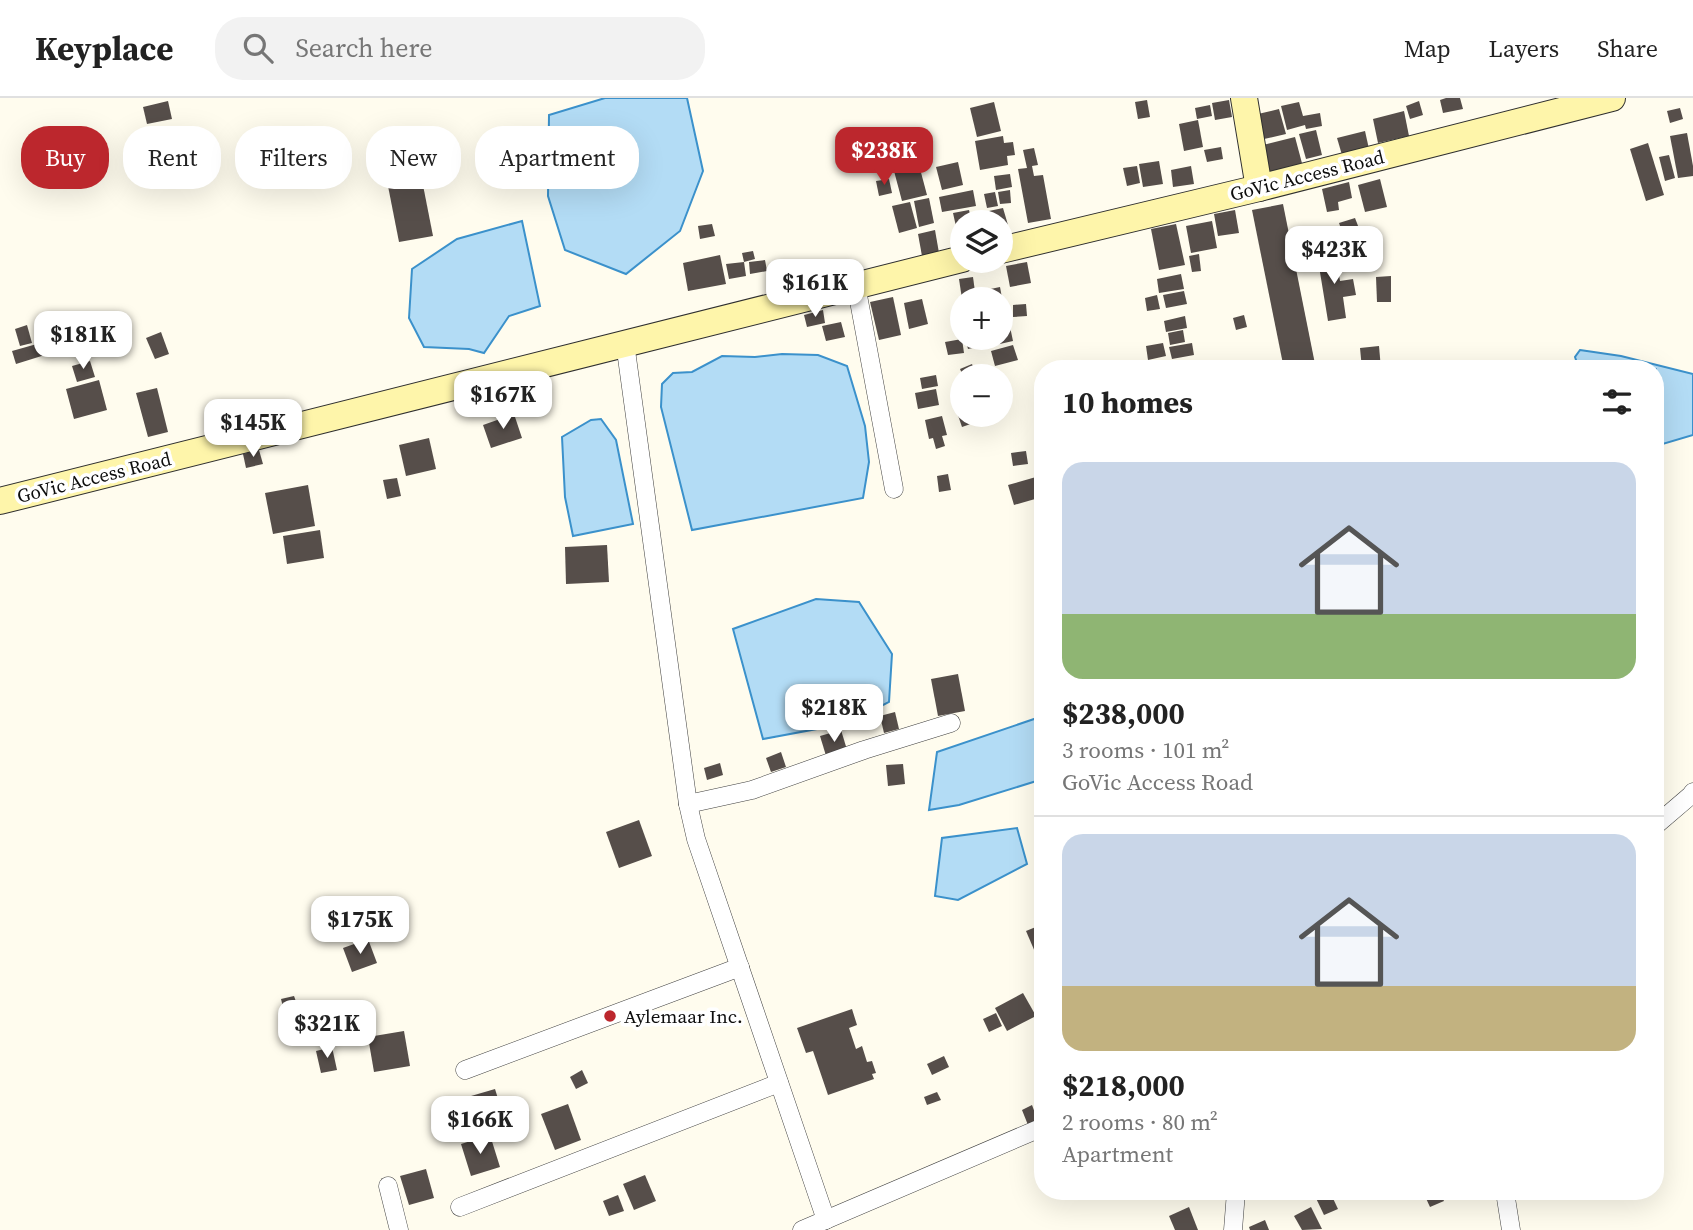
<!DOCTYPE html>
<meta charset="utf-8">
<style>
:root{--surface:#fff;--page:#f2f2f2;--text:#222;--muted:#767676;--line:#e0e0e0;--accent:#bc272d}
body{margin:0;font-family:"Source Serif 4",serif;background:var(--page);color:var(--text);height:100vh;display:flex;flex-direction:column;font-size:26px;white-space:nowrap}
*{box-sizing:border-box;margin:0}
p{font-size:23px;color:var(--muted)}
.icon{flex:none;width:38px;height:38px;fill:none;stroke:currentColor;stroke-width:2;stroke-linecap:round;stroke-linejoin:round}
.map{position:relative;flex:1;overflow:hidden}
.details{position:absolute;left:1034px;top:262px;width:630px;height:840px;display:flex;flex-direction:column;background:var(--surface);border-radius:28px;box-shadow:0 7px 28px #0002}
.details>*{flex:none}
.hud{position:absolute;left:21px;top:28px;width:665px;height:63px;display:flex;gap:14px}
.buttons{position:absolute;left:950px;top:112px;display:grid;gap:14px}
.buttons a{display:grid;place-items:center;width:63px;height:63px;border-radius:50%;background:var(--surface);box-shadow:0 7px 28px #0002;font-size:35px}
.price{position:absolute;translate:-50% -60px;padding:0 16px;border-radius:14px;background:#fff;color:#222;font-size:23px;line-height:46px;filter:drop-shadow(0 2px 4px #0008)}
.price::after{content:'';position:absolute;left:50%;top:42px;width:21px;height:16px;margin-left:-10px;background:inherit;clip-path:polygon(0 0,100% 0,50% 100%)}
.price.active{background:var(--accent);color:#fff}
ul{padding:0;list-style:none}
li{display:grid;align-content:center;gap:14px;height:371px;padding:0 28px}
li+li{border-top:2px solid var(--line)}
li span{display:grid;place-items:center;height:217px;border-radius:21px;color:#555}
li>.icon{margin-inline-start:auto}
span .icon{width:126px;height:126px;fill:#fffc;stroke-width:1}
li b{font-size:30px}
h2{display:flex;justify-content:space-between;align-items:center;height:84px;padding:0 28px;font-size:30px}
.pill{padding:0 24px;border-radius:28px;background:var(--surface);box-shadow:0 7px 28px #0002;font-size:24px;line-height:63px}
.pill.active{background:var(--accent);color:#fff}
header{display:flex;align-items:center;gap:42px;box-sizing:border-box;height:98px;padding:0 35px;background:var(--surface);border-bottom:2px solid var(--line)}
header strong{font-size:33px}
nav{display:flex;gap:38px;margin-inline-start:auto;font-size:24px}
.search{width:490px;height:63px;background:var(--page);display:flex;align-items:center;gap:18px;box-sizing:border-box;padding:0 24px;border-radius:28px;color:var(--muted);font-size:26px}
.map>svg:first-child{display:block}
.water{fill:#b3dcf5;stroke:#3b91cb;stroke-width:2}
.building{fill:#564e4a}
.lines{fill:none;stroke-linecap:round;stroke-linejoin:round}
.street-casing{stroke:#404040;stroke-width:19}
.secondary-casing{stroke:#2f2f2f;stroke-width:28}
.street{stroke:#fff;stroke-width:18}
.secondary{stroke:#fef5aa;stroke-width:26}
.poi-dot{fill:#bc272d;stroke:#fff;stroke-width:2.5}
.labels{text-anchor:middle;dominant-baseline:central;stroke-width:7;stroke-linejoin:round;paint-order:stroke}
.street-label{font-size:19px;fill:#0d0d0d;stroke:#fff}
.poi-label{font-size:19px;fill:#0d0d0d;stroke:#fff;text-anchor:start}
</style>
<header>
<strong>Keyplace</strong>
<div class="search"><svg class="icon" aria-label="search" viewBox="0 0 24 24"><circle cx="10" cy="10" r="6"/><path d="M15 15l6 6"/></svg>Search here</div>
<nav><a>Map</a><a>Layers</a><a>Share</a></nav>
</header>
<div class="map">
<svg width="1693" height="1132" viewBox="0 0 1693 1132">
<rect width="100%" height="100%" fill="#fffcee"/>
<g class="water">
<polygon points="605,0 687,0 703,73 680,133 626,176 565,152 548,98 549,17"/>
<polygon points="522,123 540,208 509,218 484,255 469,251 424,249 409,220 412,171 457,141"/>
<polygon points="1580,252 1621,258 1693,276 1693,337 1656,348 1656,271 1579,271 1575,259"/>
<polygon points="782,256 818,257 847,268 865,328 869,364 863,400 692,432 661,309 662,286 673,275 692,274 722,258 755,259"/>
<polygon points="601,321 616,342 633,426 573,438 565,399 562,339 591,322"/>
<polygon points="816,501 859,504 892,556 889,604 849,625 763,641 733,531"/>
<polygon points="1043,618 1043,681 959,707 929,712 937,654"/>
<polygon points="1017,730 1027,766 958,802 935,798 942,740"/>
</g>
<g class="building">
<polygon points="1446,0 1460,0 1463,11 1443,15 1440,2"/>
<polygon points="1147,2 1150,19 1138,21 1135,4"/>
<polygon points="1229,2 1232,19 1215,22 1212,5"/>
<polygon points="168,3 172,21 147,26 143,9"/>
<polygon points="1419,3 1423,17 1410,21 1406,8"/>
<polygon points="994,4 1001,33 977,39 970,10"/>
<polygon points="1299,4 1303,18 1320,15 1322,28 1306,31 1305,27 1287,32 1281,8"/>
<polygon points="1210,7 1212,18 1197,21 1195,10"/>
<polygon points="1680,10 1683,21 1670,25 1667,13"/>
<polygon points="1279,11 1286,36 1264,41 1258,16"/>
<polygon points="1404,13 1409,38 1378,45 1373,21"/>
<polygon points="1198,22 1203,49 1184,53 1179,26"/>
<polygon points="1316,32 1322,57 1306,61 1299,36"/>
<polygon points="1365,33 1369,51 1342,57 1337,40"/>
<polygon points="1687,35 1693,68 1693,78 1678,80 1670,38"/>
<polygon points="915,37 918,50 902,53 900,40"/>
<polygon points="1003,38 1004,45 1013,44 1015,57 1007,58 1008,67 980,72 975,43"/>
<polygon points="1295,39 1303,69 1270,77 1263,47"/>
<polygon points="1648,45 1664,97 1646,103 1630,51"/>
<polygon points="1221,49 1223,61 1207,64 1204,52"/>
<polygon points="1034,50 1038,67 1032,68 1034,78 1043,77 1051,121 1028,125 1018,71 1027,70 1023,52"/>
<polygon points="1669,57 1675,80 1665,83 1659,59"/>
<polygon points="1159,63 1163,86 1143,89 1139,66"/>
<polygon points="958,64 963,87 942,92 936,69"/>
<polygon points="919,67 927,97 902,103 894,73"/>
<polygon points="1137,68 1140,85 1127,88 1123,70"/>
<polygon points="1191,68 1194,86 1173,89 1171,72"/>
<polygon points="1010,76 1012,89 996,92 994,78"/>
<polygon points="421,77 433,138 399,144 387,83"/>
<polygon points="889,81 892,95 879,98 876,83"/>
<polygon points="1380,81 1387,109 1365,114 1358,87"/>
<polygon points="1349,84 1352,100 1338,104 1339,112 1327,114 1322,91"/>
<polygon points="973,92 976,108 942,114 939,99"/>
<polygon points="1010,92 1011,105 1000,106 998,94"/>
<polygon points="995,94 998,108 987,110 984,96"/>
<polygon points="929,100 934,125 919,129 914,103"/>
<polygon points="910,104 917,130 899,135 892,108"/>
<polygon points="1283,106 1316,271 1284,271 1252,112"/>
<polygon points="1003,110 1008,127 1001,129 1001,124 992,124 989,113"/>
<polygon points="969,112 972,124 962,124 962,141 959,142 953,115"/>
<polygon points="1235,112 1239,135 1218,138 1214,116"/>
<polygon points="1355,120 1360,133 1344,139 1339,125"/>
<polygon points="1212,123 1217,150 1191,155 1186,128"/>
<polygon points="712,126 715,138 700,141 698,128"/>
<polygon points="1176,126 1185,167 1159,172 1151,131"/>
<polygon points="935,132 939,155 922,158 918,136"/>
<polygon points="753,153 755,161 744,164 746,178 729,181 726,166 744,164 742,155"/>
<polygon points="1335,153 1340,183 1353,181 1356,197 1343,199 1346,220 1328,223 1317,156"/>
<polygon points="1199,156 1201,173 1192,174 1189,158"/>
<polygon points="720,157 726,186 688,193 683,165"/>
<polygon points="765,162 767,173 750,176 749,164"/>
<polygon points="1027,164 1031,185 1010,189 1006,168"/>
<polygon points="1181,176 1184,191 1159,195 1157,181"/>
<polygon points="1391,178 1391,204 1377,204 1376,179"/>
<polygon points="973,179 976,201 962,201 959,181"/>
<polygon points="1000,189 1005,216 1001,217 1001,201 982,201 981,193"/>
<polygon points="1184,193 1187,206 1166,210 1163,197"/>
<polygon points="1157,197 1160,211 1147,213 1145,200"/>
<polygon points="893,199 901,237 879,242 870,204"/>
<polygon points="922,201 928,226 909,231 904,205"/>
<polygon points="1026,206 1027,218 1013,219 1013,207"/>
<polygon points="823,212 825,225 807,229 804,217"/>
<polygon points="1244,217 1247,229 1236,232 1233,220"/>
<polygon points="1185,218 1187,230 1166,234 1164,223"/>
<polygon points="841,224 845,239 826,243 822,228"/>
<polygon points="1009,224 1013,243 991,248 989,240 1001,240 1001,226"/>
<polygon points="27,227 32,245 20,248 15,231"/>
<polygon points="1183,232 1185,244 1170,247 1168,235"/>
<polygon points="161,234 169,256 155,261 146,240"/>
<polygon points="965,240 980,240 982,248 968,251"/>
<polygon points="962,241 964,255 948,257 945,244"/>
<polygon points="44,244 48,256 16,266 12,253"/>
<polygon points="1163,245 1166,258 1148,262 1146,248"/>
<polygon points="1192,245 1194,257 1172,261 1169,249"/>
<polygon points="1013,247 1018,262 995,268 991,253"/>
<polygon points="1379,248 1381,271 1362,271 1360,250"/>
<polygon points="90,263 95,279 77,284 72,268"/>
<polygon points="972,266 976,277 963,278 960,271"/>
<polygon points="936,277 938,288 922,291 920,280"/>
<polygon points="99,282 107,312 74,321 66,291"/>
<polygon points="157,290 168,334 148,339 136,295"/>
<polygon points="936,291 939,307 918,311 915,295"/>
<polygon points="962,293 962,317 990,317 991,319 962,329 951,297"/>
<polygon points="514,316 522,340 491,350 483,327"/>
<polygon points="942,318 947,337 942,338 945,348 936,351 933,340 929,341 925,322"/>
<polygon points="429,340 436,371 406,378 399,347"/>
<polygon points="259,352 263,366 246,370 243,356"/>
<polygon points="1026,353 1028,366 1013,368 1011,355"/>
<polygon points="948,376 951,392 939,394 937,378"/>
<polygon points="1036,379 1042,399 1014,407 1008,387"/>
<polygon points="397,380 401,398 387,401 383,382"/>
<polygon points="308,387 315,428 273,436 265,395"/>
<polygon points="320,432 324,460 287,466 283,438"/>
<polygon points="607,447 609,484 566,486 565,449"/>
<polygon points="958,576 965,613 938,618 931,581"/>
<polygon points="895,614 899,631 884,635 880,618"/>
<polygon points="841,632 848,655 827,661 820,638"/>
<polygon points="781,654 786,669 771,674 766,660"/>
<polygon points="720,665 723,677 707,682 704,670"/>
<polygon points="903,666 905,686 888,688 886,667"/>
<polygon points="639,722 652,758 619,770 606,734"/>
<polygon points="1043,826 1043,851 1035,854 1026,833"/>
<polygon points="368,841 377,865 352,874 343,850"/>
<polygon points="1023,895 1036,918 1007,933 995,910"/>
<polygon points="294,898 298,909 284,913 281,901"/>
<polygon points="852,911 857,927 849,930 856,951 862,948 867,964 872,963 876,975 872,976 874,981 828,997 813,953 806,955 797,930"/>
<polygon points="996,915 1002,928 989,934 983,921"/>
<polygon points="404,933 410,968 374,974 368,939"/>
<polygon points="332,949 337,972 321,975 316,953"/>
<polygon points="944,958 949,969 932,977 927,966"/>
<polygon points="582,972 588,985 576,991 570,979"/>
<polygon points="495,991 504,1020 462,1032 454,1003"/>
<polygon points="937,994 941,1002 927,1007 924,999"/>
<polygon points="568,1006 581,1042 555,1052 541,1016"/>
<polygon points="1032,1007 1038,1023 1028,1027 1022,1012"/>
<polygon points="490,1037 500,1069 471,1078 461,1046"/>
<polygon points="426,1071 434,1100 409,1107 400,1078"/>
<polygon points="645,1077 656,1103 634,1112 623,1086"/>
<polygon points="1319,1094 1330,1094 1338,1111 1324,1117 1314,1096"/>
<polygon points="1428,1094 1440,1094 1444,1103 1430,1109 1424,1096"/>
<polygon points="618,1097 624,1113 609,1118 603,1103"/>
<polygon points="1189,1109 1198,1132 1175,1132 1169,1118"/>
<polygon points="1311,1109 1322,1131 1302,1132 1294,1118"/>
<polygon points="1265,1122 1269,1132 1250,1132 1249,1129"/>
</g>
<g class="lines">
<g class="street-casing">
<g id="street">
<polyline points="856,187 894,391"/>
<polyline points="625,245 688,706 696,741 826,1122"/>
<polyline points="688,706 752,692 864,652 951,625"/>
<polyline points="1656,727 1691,697 1693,694"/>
<polyline points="465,972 740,869"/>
<polyline points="388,1088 399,1132"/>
<polyline points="1505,1094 1511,1132"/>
<polyline points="460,1109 779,985"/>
<polyline points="802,1132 1043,1029"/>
<polyline points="1233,1132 1236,1094"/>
</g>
</g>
<g class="secondary-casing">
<g id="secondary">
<polyline points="1244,0 1259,90"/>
<polyline points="1001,152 1259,90 1612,0"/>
<polyline points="0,403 962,161"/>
</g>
</g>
<use href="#street" class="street"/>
<use href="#secondary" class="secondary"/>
</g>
<circle class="poi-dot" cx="610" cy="918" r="7"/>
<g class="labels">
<g class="street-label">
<text transform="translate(1307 77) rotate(-14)">GoVic Access Road</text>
<text transform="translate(94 379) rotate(-14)">GoVic Access Road</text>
</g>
<g class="poi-label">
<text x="624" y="918">Aylemaar Inc.</text>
</g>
</g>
</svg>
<div class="buttons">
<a><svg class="icon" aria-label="layers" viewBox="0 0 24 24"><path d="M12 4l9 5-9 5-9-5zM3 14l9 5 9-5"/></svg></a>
<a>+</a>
<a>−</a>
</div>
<b class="price active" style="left:884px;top:89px">$238K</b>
<b class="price" style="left:1334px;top:188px">$423K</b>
<b class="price" style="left:815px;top:221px">$161K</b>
<b class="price" style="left:83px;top:273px">$181K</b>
<b class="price" style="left:503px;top:333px">$167K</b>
<b class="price" style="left:253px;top:361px">$145K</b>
<b class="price" style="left:834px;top:646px">$218K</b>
<b class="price" style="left:360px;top:858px">$175K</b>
<b class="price" style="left:327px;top:962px">$321K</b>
<b class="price" style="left:480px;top:1058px">$166K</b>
<div class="hud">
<a class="pill active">Buy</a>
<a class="pill">Rent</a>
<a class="pill">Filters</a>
<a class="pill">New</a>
<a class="pill">Apartment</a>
</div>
<section class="details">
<h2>10 homes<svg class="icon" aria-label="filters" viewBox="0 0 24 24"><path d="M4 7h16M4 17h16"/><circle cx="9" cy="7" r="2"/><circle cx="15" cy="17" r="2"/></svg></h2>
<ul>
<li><span style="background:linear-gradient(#c9d6e8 70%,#8fb573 0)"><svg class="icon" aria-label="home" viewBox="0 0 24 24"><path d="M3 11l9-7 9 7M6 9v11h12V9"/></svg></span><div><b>$238,000</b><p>3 rooms · 101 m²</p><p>GoVic Access Road</p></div></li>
<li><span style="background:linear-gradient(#c9d6e8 70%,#c2b280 0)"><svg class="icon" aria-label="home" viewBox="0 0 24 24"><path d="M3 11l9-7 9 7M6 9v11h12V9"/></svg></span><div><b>$218,000</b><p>2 rooms · 80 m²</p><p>Apartment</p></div></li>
</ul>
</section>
</div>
